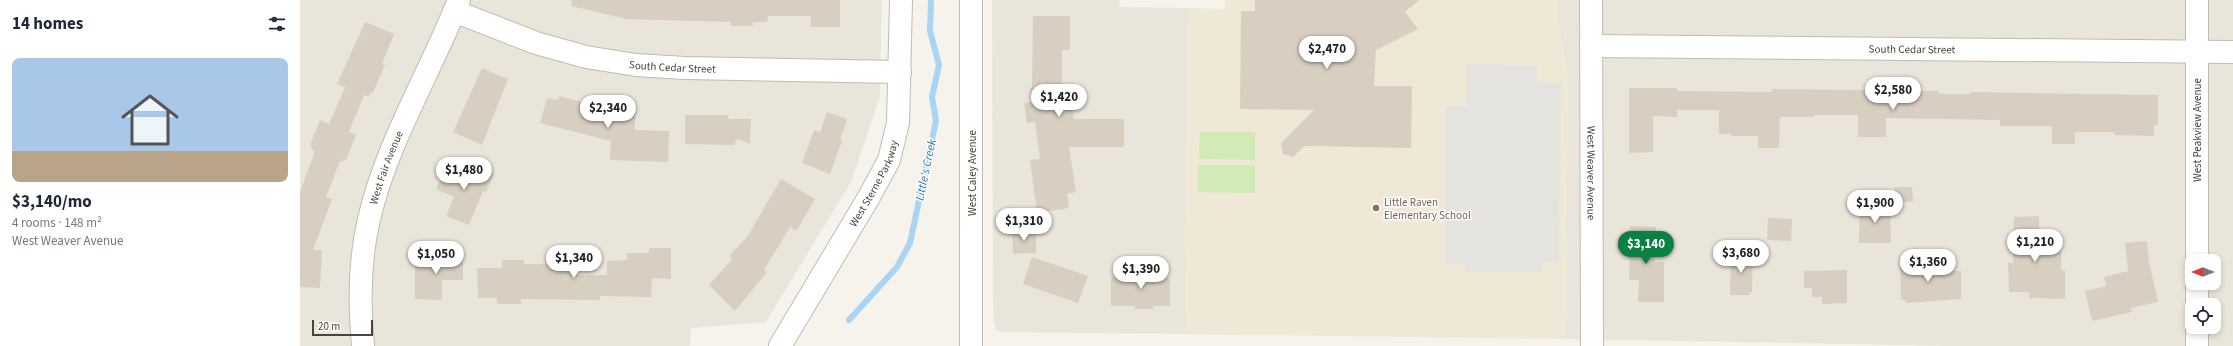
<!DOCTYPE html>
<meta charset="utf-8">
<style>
:root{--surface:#fff;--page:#f2f2f3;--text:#1f2937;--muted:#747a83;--accent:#0b8043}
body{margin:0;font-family:"Source Sans 3",sans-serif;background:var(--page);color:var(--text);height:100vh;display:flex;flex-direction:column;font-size:15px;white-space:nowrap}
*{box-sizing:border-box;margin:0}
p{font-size:13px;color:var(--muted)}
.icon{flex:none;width:22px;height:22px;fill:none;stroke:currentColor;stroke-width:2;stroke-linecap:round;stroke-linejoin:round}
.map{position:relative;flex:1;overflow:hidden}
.side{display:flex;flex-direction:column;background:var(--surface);width:300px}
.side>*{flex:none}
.needle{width:26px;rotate:270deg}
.fabs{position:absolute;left:1885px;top:254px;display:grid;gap:8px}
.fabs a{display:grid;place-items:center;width:36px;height:36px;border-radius:8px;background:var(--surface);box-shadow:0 2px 6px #0003;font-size:20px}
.scale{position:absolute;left:12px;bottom:10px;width:61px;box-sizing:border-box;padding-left:4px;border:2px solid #4b4439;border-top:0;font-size:11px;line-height:14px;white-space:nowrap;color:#4b4439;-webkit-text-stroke:3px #fff;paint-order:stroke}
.price{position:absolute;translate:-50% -34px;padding:0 9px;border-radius:14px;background:#fff;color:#222;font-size:13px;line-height:26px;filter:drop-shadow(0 1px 2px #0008)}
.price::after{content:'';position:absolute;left:50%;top:24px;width:12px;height:9px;margin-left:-6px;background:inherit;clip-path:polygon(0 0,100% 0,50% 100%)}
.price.active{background:var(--accent);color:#fff}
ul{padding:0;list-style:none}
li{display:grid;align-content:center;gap:8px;height:212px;padding:0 12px}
li span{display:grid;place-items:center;height:124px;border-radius:8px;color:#555}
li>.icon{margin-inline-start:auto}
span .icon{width:72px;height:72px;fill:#fffc;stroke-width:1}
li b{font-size:17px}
h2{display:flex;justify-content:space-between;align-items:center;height:48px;padding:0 12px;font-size:17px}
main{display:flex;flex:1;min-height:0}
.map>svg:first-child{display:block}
.residential{fill:#eae5da;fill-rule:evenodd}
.education{fill:#efe8d6}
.green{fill:#d2eab5}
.parking{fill:#e5e3e0}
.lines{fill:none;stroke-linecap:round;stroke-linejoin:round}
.stream{stroke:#a9d4f2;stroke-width:6}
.building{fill:#d8cfc1}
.minor-casing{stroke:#c2bbae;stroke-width:24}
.minor{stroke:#fff;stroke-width:22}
.education-dot{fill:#8d6e63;stroke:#fff;stroke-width:1.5}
.labels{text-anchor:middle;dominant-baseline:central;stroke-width:3;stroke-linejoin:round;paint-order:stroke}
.street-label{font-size:11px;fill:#4b4439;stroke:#fff}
.education-label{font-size:11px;fill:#785e54;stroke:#fff;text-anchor:start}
.water-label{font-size:12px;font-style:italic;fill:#2e7ab2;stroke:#fff}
</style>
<main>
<section class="side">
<h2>14 homes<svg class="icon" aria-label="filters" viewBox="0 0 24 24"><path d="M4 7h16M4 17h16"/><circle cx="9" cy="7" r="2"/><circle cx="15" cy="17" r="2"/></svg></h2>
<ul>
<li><span style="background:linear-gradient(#a9c7e8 75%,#b9a48a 0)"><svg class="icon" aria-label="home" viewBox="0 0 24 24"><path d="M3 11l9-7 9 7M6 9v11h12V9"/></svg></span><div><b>$3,140/mo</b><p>4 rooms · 148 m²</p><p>West Weaver Avenue</p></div></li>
</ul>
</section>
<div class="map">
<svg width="1933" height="346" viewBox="0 0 1933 346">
<rect width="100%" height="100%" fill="#f6f3ec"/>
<g class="residential">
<polygon points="0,0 582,0 580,96 551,182 466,322 391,328 390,346 0,346"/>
<polygon points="692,0 819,0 820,7 888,8 885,334 702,332 697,330 694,323 693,292"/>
<path d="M1258 0H1933V346H1660L1265 339 1268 82 1258 16ZM1892 261H1914V283H1892ZM1892 305H1914V327H1892Z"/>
</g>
<polygon class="education" points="925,0 1258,0 1258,16 1268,82 1265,339 885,334 888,8 925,9"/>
<g class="green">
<polygon points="900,132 955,132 955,160 899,159"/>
<polygon points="898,165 955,165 955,193 898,192"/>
</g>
<polygon class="parking" points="1167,64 1237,65 1237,83 1261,83 1259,263 1242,263 1242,272 1165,272 1165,264 1145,264 1146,106 1167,106"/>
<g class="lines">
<polyline class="stream" points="549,320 597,267 610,243 636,121 632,97 639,65 630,31 631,0"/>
</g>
<g class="building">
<polygon points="272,0 540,0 540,27 511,27 511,16 468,16 467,22 453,22 453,26 431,26 431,22 326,19 271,6"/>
<polygon points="955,0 1119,0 1105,12 1118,29 1076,50 1074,86 1112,86 1111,148 1004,146 993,157 983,154 981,143 1014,110 940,109 941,11 955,11"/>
<polygon points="733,16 770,16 770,50 762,50 762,93 770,91 774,119 824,119 824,147 769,147 776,192 767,194 769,208 737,213 730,160 740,159 735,122 727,123 724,103 732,102 730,88 732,88"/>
<polygon points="65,22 94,34 82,64 85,65 73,93 71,92 69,97 64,95 49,132 56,135 46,160 44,159 42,162 40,161 26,197 32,199 13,250 22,250 20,288 0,287 0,192 15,151 11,149 12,146 10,145 20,120 29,124 45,87 37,84"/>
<polygon points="182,68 208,79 182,145 153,132"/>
<polygon points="1329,88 1377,88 1377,91 1472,92 1472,89 1639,91 1639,94 1670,94 1670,92 1858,95 1858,125 1854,125 1854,136 1814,135 1814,132 1775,132 1775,144 1752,144 1752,126 1700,126 1700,120 1586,118 1586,137 1558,137 1558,115 1514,115 1514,117 1480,117 1479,148 1458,148 1458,136 1431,136 1431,134 1419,134 1419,110 1377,110 1377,117 1353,116 1353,152 1329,153"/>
<polygon points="259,96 312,110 335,111 335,130 369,131 368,162 310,160 311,141 240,123 247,98 258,100"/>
<polygon points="527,112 547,119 540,140 542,141 530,174 502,163 514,130 520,132"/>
<polygon points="385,115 429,115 428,119 451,119 450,144 437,139 434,145 385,144"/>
<polygon points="147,165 170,174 174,165 194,173 186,192 183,191 169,225 146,216 154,197 136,189"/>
<polygon points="481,179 515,199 496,231 490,227 464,270 467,272 435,311 409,285 432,259 429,256 447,237"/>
<polygon points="1595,187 1612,187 1613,202 1595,202"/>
<polygon points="1560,204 1590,205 1591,243 1559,243"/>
<polygon points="1739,216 1739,247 1761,246 1761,270 1765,270 1765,299 1729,298 1729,292 1709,292 1708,263 1713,263 1714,217"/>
<polygon points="1468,218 1492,219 1491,241 1467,240"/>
<polygon points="1330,226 1356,227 1355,262 1364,262 1364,302 1338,302 1339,280 1329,280"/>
<polygon points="712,230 736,230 736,253 713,254"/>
<polygon points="1847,241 1849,262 1858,302 1831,308 1832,312 1792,321 1785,291 1806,286 1804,277 1828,271 1825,243"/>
<polygon points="349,248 371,248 371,279 352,278 351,297 300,296 299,300 221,299 221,304 197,304 197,298 178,298 177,268 202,268 202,260 224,260 224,264 271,264 271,272 277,272 277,275 307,275 307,261 327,260 327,253 349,253"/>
<polygon points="1431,253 1453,254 1452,292 1450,292 1450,295 1430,295"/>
<polygon points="137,255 163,255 163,280 142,280 142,300 115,299 115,259 137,259"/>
<polygon points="732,257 788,276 778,303 723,284"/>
<polygon points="1600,260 1633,262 1633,271 1661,271 1661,299 1606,303 1606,300 1601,300"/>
<polygon points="834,268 862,268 862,278 870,278 870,306 853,306 853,309 835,309 835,306 811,306 811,277 833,277"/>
<polygon points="1547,270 1547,303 1522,304 1522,297 1512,297 1512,288 1504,288 1504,271"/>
</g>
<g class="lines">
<g class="minor-casing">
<g id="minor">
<polyline points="671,0 671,346"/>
<path id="s1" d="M1291 0 1292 346"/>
<path id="s2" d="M154 11 236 43 286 57 336 65 385 68 600 72"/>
<path id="s3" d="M1291 46 1933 52"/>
<polyline points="1897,261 1897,0"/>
<polyline points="1897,305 1897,283"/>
<path id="s4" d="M63 346C59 304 59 261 69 219 87 142 130 73 159 0"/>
<path id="s5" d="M480 346 569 197 589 160 598 123 601 0"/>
<polyline points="1897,346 1897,327"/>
</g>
</g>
<use href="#minor" class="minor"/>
</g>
<circle class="education-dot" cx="1076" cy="208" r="4"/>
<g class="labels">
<g class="street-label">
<text stroke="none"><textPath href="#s3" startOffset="321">South Cedar Street</textPath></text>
<text stroke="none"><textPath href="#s2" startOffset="227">South Cedar Street</textPath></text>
<text transform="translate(1897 130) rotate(-90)">West Peakview Avenue</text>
<text stroke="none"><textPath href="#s4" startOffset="182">West Fair Avenue</textPath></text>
<text transform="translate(672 173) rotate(-90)">West Caley Avenue</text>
<text stroke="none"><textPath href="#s1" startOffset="173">West Weaver Avenue</textPath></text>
<text stroke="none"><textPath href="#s5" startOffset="188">West Sterne Parkway</textPath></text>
</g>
<g class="education-label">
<text x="1084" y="202">Little Raven<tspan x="1084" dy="13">Elementary School</tspan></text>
</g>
<g class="water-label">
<text transform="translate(626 170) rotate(-78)">Little's Creek</text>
</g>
</g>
</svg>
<div class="fabs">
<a><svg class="needle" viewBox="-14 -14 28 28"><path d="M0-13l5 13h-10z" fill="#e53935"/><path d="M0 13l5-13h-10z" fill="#747a83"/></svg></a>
<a><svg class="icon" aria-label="locate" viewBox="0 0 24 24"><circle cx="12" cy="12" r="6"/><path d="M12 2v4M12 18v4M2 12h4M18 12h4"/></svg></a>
</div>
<div class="scale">20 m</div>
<b class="price" style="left:1027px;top:70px">$2,470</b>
<b class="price" style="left:1593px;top:111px">$2,580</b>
<b class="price" style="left:759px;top:118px">$1,420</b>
<b class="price" style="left:308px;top:129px">$2,340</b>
<b class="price" style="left:164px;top:191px">$1,480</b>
<b class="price" style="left:1575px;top:224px">$1,900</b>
<b class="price" style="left:724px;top:242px">$1,310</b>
<b class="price" style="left:1735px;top:263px">$1,210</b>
<b class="price active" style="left:1346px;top:265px">$3,140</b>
<b class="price" style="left:1441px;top:274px">$3,680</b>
<b class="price" style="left:136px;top:275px">$1,050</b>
<b class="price" style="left:274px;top:279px">$1,340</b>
<b class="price" style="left:1628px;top:283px">$1,360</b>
<b class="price" style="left:841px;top:290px">$1,390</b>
</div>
</main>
